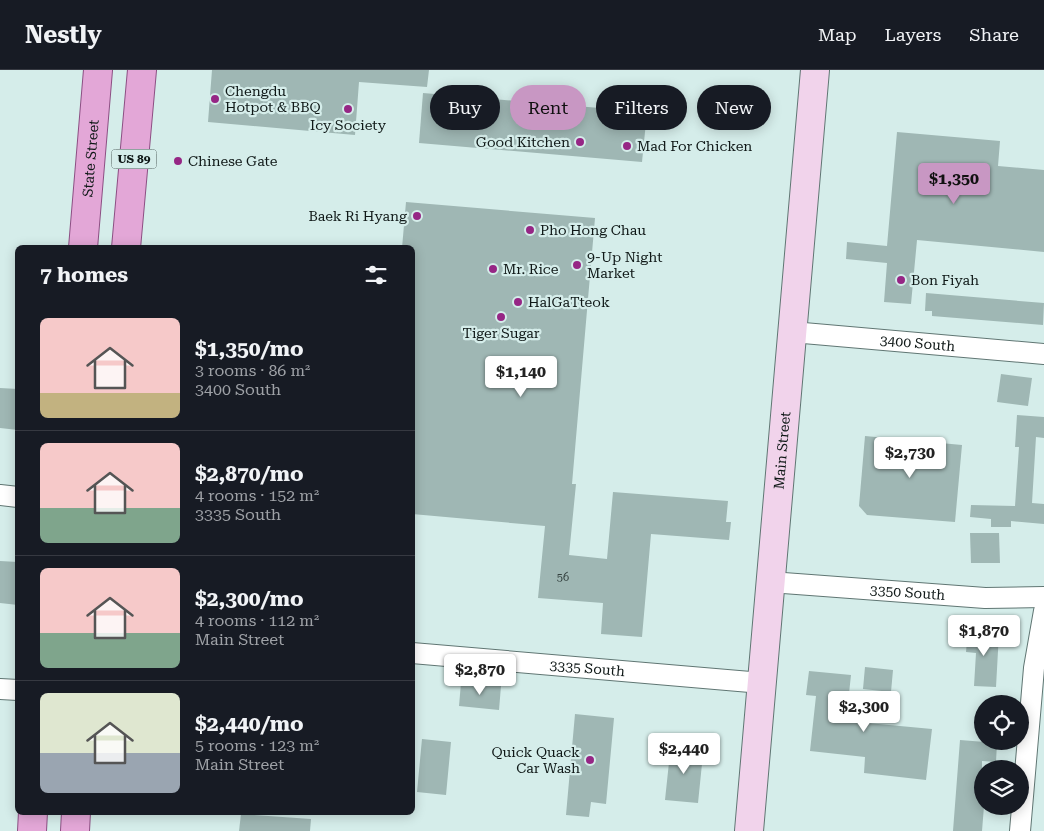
<!DOCTYPE html>
<meta charset="utf-8">
<style>
:root{--surface:#171b24;--page:#242831;--text:#f1f3f6;--muted:#9ea1a6;--line:#363941;--accent:#c897c3}
body{margin:0;font-family:"Roboto Serif",serif;background:var(--page);color:var(--text);height:100vh;display:flex;flex-direction:column;font-size:19px;white-space:nowrap}
*{box-sizing:border-box;margin:0}
p{font-size:16px;color:var(--muted)}
.icon{flex:none;width:28px;height:28px;fill:none;stroke:currentColor;stroke-width:2;stroke-linecap:round;stroke-linejoin:round}
.map{position:relative;flex:1;overflow:hidden}
.details{position:absolute;left:15px;top:175px;width:400px;height:570px;display:flex;flex-direction:column;background:var(--surface);border-radius:8px;box-shadow:0 2px 12px #0003}
.details>*{flex:none}
.guide{position:absolute;left:430px;top:15px;width:475px;height:45px;display:flex;gap:10px}
.fabs{position:absolute;left:974px;top:625px;display:grid;gap:10px}
.fabs a{display:grid;place-items:center;width:55px;height:55px;border-radius:50%;background:var(--surface);box-shadow:0 2px 12px #0003;font-size:25px}
.price{position:absolute;translate:-50% -42px;padding:0 11px;border-radius:5px;background:#fff;color:#222;font-size:16px;line-height:32px;filter:drop-shadow(0 1px 2px #0008)}
.price::after{content:'';position:absolute;left:50%;top:30px;width:15px;height:11px;margin-left:-8px;background:inherit;clip-path:polygon(0 0,100% 0,50% 100%)}
.price.selected{background:var(--accent);color:#111}
ul{padding:0;list-style:none}
li{display:flex;align-items:center;gap:15px;height:125px;padding:0 25px}
li+li{border-top:1px solid var(--line)}
li span{display:grid;place-items:center;flex:none;width:140px;height:100px;border-radius:8px;color:#555}
li>.icon{margin-inline-start:auto}
span .icon{width:60px;height:60px;fill:#fffc;stroke-width:1}
li b{font-size:21px}
h2{display:flex;justify-content:space-between;align-items:center;height:60px;padding:0 25px;font-size:21px}
.chip{padding:0 18px;border-radius:22px;background:var(--surface);box-shadow:0 2px 12px #0003;font-size:18px;line-height:45px}
.chip.selected{background:var(--accent);color:#111}
header{display:flex;align-items:center;gap:30px;box-sizing:border-box;height:70px;padding:0 25px;background:var(--surface);border-bottom:1px solid var(--line)}
header strong{font-size:24px}
nav{display:flex;gap:28px;margin-inline-start:auto;font-size:18px}
.map>svg:first-child{display:block}
.building{fill:#9fb7b4}
.lines{fill:none;stroke-linecap:round;stroke-linejoin:round}
.street-casing{stroke:#607673;stroke-width:22}
.secondary-casing{stroke:#607673;stroke-width:30}
.primary-casing{stroke:#8c4f83;stroke-width:30}
.street{stroke:#fff;stroke-width:20}
.secondary{stroke:#f1d3eb;stroke-width:28}
.primary{stroke:#e3a7d7;stroke-width:28}
.poi-dot{fill:#962685;stroke:#d5edea;stroke-width:2}
.labels{text-anchor:middle;dominant-baseline:central;stroke-width:4.5;stroke-linejoin:round;paint-order:stroke}
.number-label{font-size:11px;fill:#33403e}
.shield{fill:#d5edea;stroke:#4a5856;stroke-width:1}
.shield-label{font-size:12px;font-weight:bold;fill:#0f1817}
.poi-label{font-size:14px;fill:#0f1817;stroke:#d5edea;text-anchor:start}
.street-label{font-size:14px;fill:#0f1817;stroke:#d5edea}
</style>
<header>
<strong>Nestly</strong>
<nav><a>Map</a><a>Layers</a><a>Share</a></nav>
</header>
<div class="map">
<svg width="1044" height="761" viewBox="0 0 1044 761">
<rect width="100%" height="100%" fill="#d5edea"/>
<g class="building">
<polygon points="212,0 429,0 427,17 359,12 355,65 208,52"/>
<polygon points="423,23 647,42 642,92 419,73"/>
<polygon points="897,62 1000,71 998,96 1044,100 1044,182 917,170 911,234 884,232 887,193 846,189 847,172 887,176"/>
<polygon points="406,132 595,148 572,414 576,414 569,485 607,489 613,422 728,431 726,452 731,452 729,470 651,464 642,567 601,564 603,533 538,528 545,456 412,444 412,178 402,178"/>
<polygon points="926,223 1044,233 1043,255 932,246 932,241 925,241"/>
<polygon points="1001,304 1032,308 1028,336 997,332"/>
<polygon points="0,318 18,319 18,360 0,358"/>
<polygon points="1017,345 1044,347 1044,368 1036,367 1032,433 1044,434 1044,454 1011,451 1011,457 991,457 991,449 970,447 971,435 1015,436 1019,377 1015,377"/>
<polygon points="865,366 962,375 955,452 867,445 859,436"/>
<polygon points="970,463 999,463 1000,493 971,493"/>
<polygon points="0,491 18,492 18,535 0,533"/>
<polygon points="968,560 999,563 996,617 974,616 976,583 966,582"/>
<polygon points="865,597 893,600 891,622 863,619"/>
<polygon points="809,601 851,605 846,651 932,659 926,710 864,703 865,687 810,681 816,626 806,625"/>
<polygon points="461,613 501,616 499,640 459,636"/>
<polygon points="575,644 614,648 606,734 591,732 589,747 566,745"/>
<polygon points="422,669 451,672 446,725 417,722"/>
<polygon points="960,670 997,673 996,692 982,691 982,736 984,736 982,761 953,761"/>
<polygon points="677,674 692,675 691,683 703,684 698,733 665,730 670,683 676,684"/>
<polygon points="241,744 311,749 310,761 239,761"/>
</g>
<g class="lines">
<g class="street-casing">
<g id="street">
<path id="s1" d="M792 262 1044 284"/>
<polyline points="0,425 18,427"/>
<path id="s2" d="M770 512 985 528 1044 527"/>
<path id="s3" d="M412 583 762 613"/>
<polyline points="0,619 18,620"/>
<polyline points="1020,761 1034,598 1044,541"/>
</g>
</g>
<g class="secondary-casing">
<g id="secondary">
<path id="s4" d="M749 761 815 0"/>
</g>
</g>
<g class="primary-casing">
<g id="primary">
<path id="s5" d="M83 178 98 0"/>
<polyline points="126,178 142,0"/>
<polyline points="32,761 33,742"/>
<polyline points="75,761 76,742"/>
</g>
</g>
<use href="#street" class="street"/>
<use href="#secondary" class="secondary"/>
<use href="#primary" class="primary"/>
</g>
<g class="poi-dot">
<circle cx="215" cy="29" r="5"/>
<circle cx="348" cy="39" r="5"/>
<circle cx="580" cy="72" r="5"/>
<circle cx="627" cy="76" r="5"/>
<circle cx="178" cy="91" r="5"/>
<circle cx="417" cy="146" r="5"/>
<circle cx="530" cy="160" r="5"/>
<circle cx="577" cy="195" r="5"/>
<circle cx="493" cy="199" r="5"/>
<circle cx="901" cy="210" r="5"/>
<circle cx="518" cy="232" r="5"/>
<circle cx="501" cy="247" r="5"/>
<circle cx="590" cy="690" r="5"/>
</g>
<g class="labels">
<g class="number-label">
<text x="563" y="507">56</text>
</g>
<rect class="shield" x="111.5" y="79.5" width="45" height="19" rx="4"/>
<g class="shield-label">
<text x="134" y="89">US 89</text>
</g>
<g class="poi-label">
<text x="225" y="21">Chengdu<tspan x="225" dy="16">Hotpot &amp; BBQ</tspan></text>
<text x="348" y="55" text-anchor="middle">Icy Society</text>
<text x="570" y="72" text-anchor="end">Good Kitchen</text>
<text x="637" y="76">Mad For Chicken</text>
<text x="188" y="91">Chinese Gate</text>
<text x="407" y="146" text-anchor="end">Baek Ri Hyang</text>
<text x="540" y="160">Pho Hong Chau</text>
<text x="587" y="187">9-Up Night<tspan x="587" dy="16">Market</tspan></text>
<text x="503" y="199">Mr. Rice</text>
<text x="911" y="210">Bon Fiyah</text>
<text x="528" y="232">HalGaTteok</text>
<text x="501" y="263" text-anchor="middle">Tiger Sugar</text>
<text x="580" y="682" text-anchor="end">Quick Quack<tspan x="580" dy="16">Car Wash</tspan></text>
</g>
<g class="street-label">
<text stroke="none"><textPath href="#s5" startOffset="90">State Street</textPath></text>
<text stroke="none"><textPath href="#s1" startOffset="126">3400 South</textPath></text>
<text stroke="none"><textPath href="#s4" startOffset="382">Main Street</textPath></text>
<text stroke="none"><textPath href="#s2" startOffset="138">3350 South</textPath></text>
<text stroke="none"><textPath href="#s3" startOffset="176">3335 South</textPath></text>
</g>
</g>
</svg>
<div class="fabs">
<a><svg class="icon" aria-label="locate" viewBox="0 0 24 24"><circle cx="12" cy="12" r="6"/><path d="M12 2v4M12 18v4M2 12h4M18 12h4"/></svg></a>
<a><svg class="icon" aria-label="layers" viewBox="0 0 24 24"><path d="M12 4l9 5-9 5-9-5zM3 14l9 5 9-5"/></svg></a>
</div>
<b class="price selected" style="left:954px;top:135px">$1,350</b>
<b class="price" style="left:521px;top:328px">$1,140</b>
<b class="price" style="left:910px;top:409px">$2,730</b>
<b class="price" style="left:984px;top:587px">$1,870</b>
<b class="price" style="left:480px;top:626px">$2,870</b>
<b class="price" style="left:864px;top:663px">$2,300</b>
<b class="price" style="left:684px;top:705px">$2,440</b>
<div class="guide">
<a class="chip">Buy</a>
<a class="chip selected">Rent</a>
<a class="chip">Filters</a>
<a class="chip">New</a>
</div>
<section class="details">
<h2>7 homes<svg class="icon" aria-label="filters" viewBox="0 0 24 24"><path d="M4 7h16M4 17h16"/><circle cx="9" cy="7" r="2"/><circle cx="15" cy="17" r="2"/></svg></h2>
<ul>
<li><span style="background:linear-gradient(#f6c9c9 75%,#c2b280 0)"><svg class="icon" aria-label="home" viewBox="0 0 24 24"><path d="M3 11l9-7 9 7M6 9v11h12V9"/></svg></span><div><b>$1,350/mo</b><p>3 rooms · 86 m²</p><p>3400 South</p></div></li>
<li><span style="background:linear-gradient(#f6c9c9 65%,#7fa58c 0)"><svg class="icon" aria-label="home" viewBox="0 0 24 24"><path d="M3 11l9-7 9 7M6 9v11h12V9"/></svg></span><div><b>$2,870/mo</b><p>4 rooms · 152 m²</p><p>3335 South</p></div></li>
<li><span style="background:linear-gradient(#f6c9c9 65%,#7fa58c 0)"><svg class="icon" aria-label="home" viewBox="0 0 24 24"><path d="M3 11l9-7 9 7M6 9v11h12V9"/></svg></span><div><b>$2,300/mo</b><p>4 rooms · 112 m²</p><p>Main Street</p></div></li>
<li><span style="background:linear-gradient(#dfe7d0 60%,#9aa5b1 0)"><svg class="icon" aria-label="home" viewBox="0 0 24 24"><path d="M3 11l9-7 9 7M6 9v11h12V9"/></svg></span><div><b>$2,440/mo</b><p>5 rooms · 123 m²</p><p>Main Street</p></div></li>
</ul>
</section>
</div>
